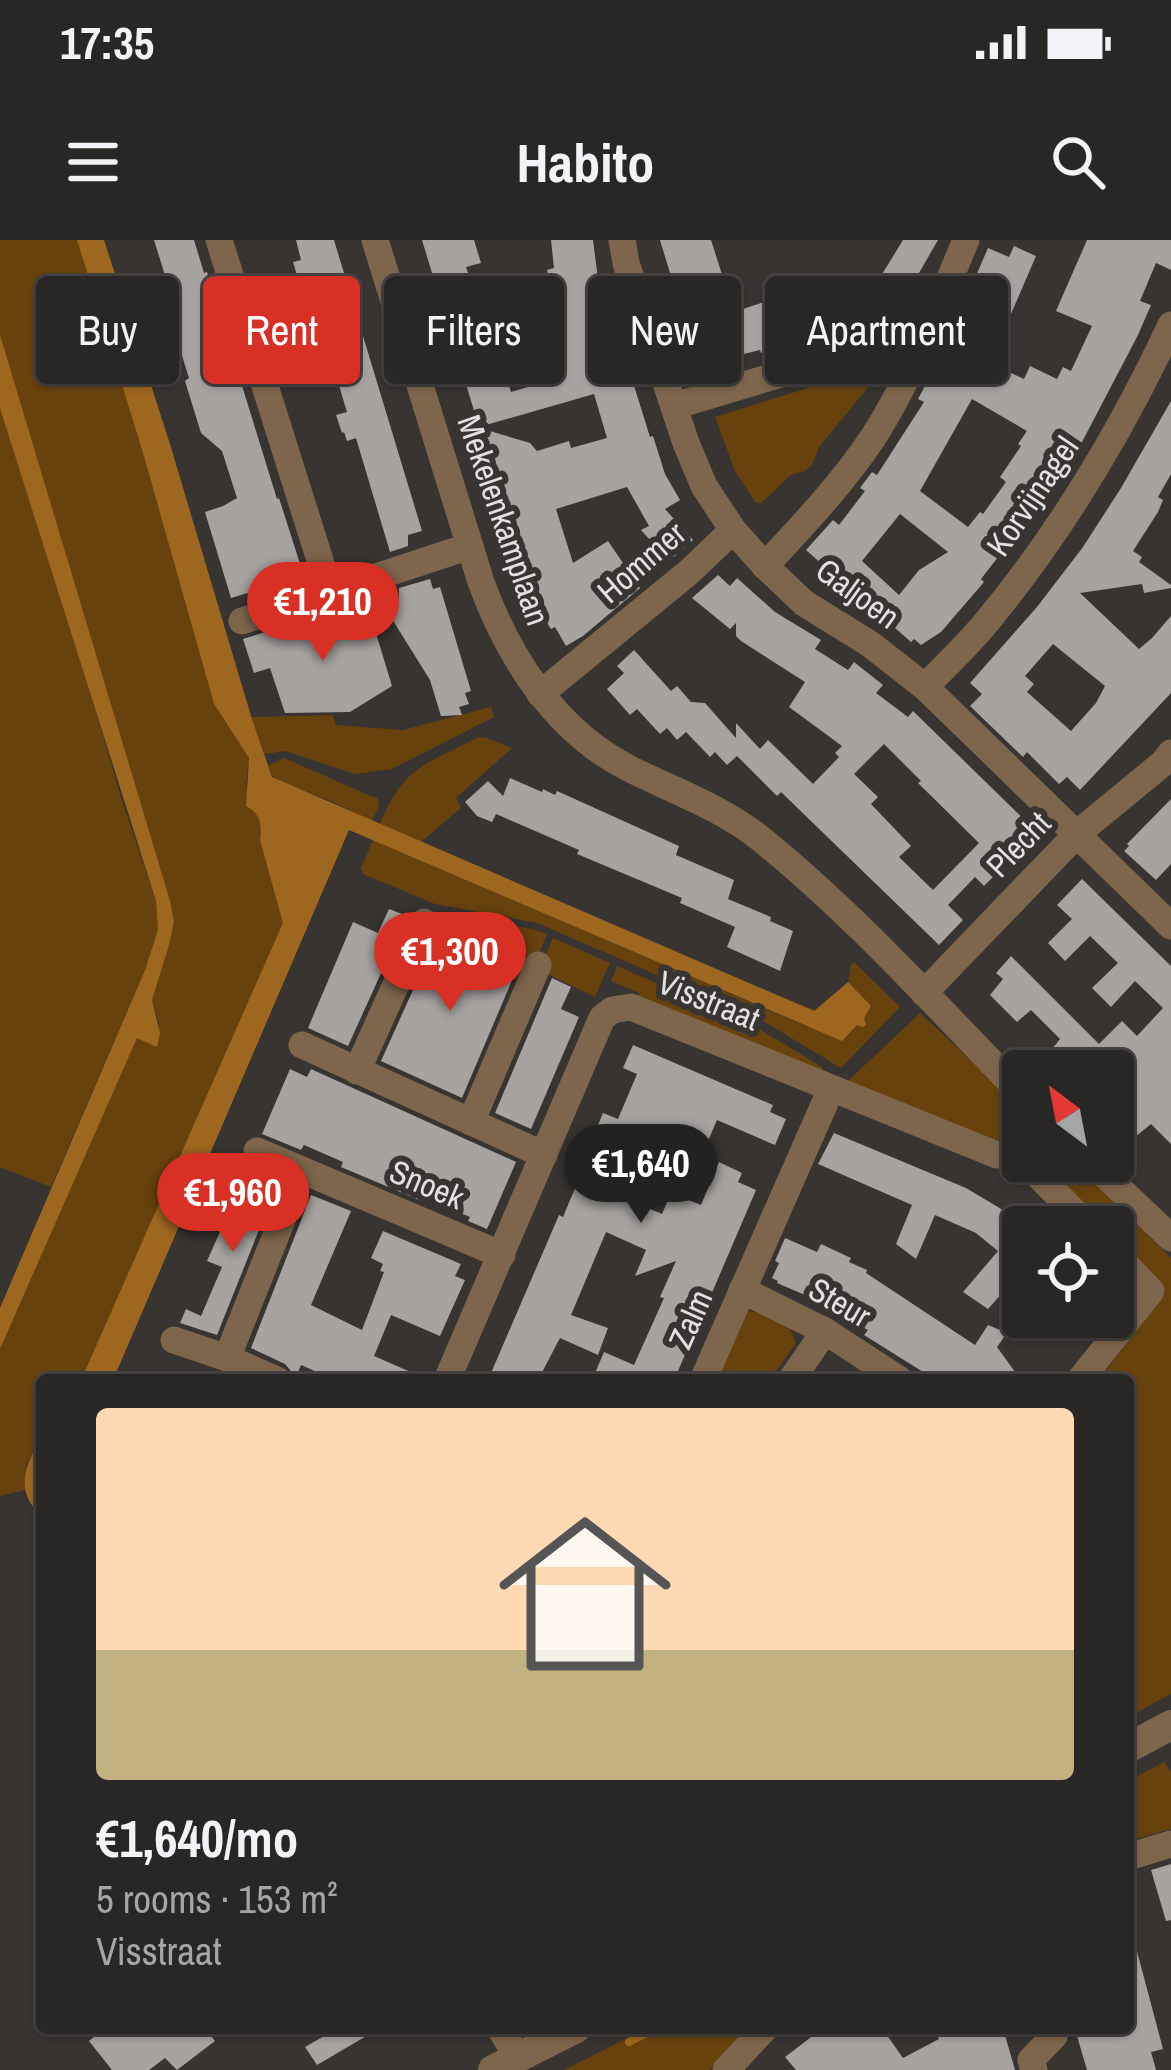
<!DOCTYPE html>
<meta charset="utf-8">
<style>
:root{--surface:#292725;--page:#353332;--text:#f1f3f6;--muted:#a5a5a7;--line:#454442;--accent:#d93025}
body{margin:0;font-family:"Archivo Narrow",sans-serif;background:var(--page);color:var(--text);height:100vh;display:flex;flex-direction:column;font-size:45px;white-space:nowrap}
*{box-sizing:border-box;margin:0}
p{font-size:39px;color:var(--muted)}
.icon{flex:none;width:66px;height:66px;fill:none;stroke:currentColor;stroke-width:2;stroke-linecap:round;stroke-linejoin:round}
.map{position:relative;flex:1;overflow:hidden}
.drawer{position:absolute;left:36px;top:1134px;width:1098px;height:660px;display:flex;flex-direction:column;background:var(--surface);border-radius:12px;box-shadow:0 3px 9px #0004,0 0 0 3px var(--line)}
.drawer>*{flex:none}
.top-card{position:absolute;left:36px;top:36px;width:1101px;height:108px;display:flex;gap:24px}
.needle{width:78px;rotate:328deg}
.tools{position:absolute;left:1002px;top:810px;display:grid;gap:24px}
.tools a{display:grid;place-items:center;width:132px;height:132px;border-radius:12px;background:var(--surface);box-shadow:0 3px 9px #0004,0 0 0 3px var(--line);font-size:60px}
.price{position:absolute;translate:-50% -102px;padding:0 27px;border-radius:42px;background:var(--accent);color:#fff;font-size:39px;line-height:78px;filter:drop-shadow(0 3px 6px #0008)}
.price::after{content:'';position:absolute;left:50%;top:72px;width:36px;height:27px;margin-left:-18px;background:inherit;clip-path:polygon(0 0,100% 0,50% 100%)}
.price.current{background:#222;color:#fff}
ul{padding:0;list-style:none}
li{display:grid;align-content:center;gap:24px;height:636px;padding:0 60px}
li+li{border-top:3px solid var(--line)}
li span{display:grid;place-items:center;height:372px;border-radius:12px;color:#555}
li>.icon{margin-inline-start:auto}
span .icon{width:216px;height:216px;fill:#fffc;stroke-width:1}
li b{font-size:51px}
.chip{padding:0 42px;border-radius:12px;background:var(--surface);box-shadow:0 3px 9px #0004,0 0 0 3px var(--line);font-size:42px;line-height:108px}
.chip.current{background:var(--accent);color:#fff}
.status{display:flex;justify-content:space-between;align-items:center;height:84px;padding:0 60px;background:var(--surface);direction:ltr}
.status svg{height:33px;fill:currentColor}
header{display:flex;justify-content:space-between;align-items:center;height:156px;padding:0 60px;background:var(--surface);font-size:54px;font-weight:800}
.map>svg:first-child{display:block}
.green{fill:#68420d}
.water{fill:#9e671f}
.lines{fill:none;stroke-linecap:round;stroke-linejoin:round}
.stream{stroke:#9e671f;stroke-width:8}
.building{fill:#a6a3a0;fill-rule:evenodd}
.minor{stroke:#7e664c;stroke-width:27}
.tertiary{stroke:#7e664c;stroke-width:30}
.labels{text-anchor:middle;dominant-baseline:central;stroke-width:12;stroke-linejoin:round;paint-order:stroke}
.street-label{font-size:33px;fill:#e2e1df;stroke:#373431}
</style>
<div class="status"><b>17:35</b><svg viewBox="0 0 49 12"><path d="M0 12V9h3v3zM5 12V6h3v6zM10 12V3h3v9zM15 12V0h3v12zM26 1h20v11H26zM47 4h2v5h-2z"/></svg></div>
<header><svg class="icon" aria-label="menu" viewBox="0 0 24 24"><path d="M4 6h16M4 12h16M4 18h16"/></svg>Habito<svg class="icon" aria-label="search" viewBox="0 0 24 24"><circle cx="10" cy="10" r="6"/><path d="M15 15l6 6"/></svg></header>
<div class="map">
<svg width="1171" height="1830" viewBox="0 0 1171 1830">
<rect width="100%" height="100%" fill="#373431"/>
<g class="green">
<polygon points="0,0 77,0 143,213 214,464 249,518 246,545 252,570 258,575 261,589 260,600 284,682 81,1140 42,1140 42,1201 26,1224 25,1250 0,1256 0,1109 137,797 159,800 159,783 152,760 174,682 85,434 121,558 156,661 158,688 145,730 51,947 0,927"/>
<polygon points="888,123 819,207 812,225 805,231 791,235 761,263 756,263 735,231 715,177"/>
<polygon points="491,467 494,477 392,529 355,534 285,511 265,514 251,477 333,475 336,485 403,490"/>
<path d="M484 497 512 508 456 558 461 568 421 602 380 584C403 527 425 525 476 498Z"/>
<polygon points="284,518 378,559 379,567 372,581 331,561 276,540 267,526"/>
<polygon points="373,600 808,787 814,771 778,755 842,781 851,725 854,722 900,767 841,828 763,781 537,683 435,664 363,634 361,628"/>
<polygon points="433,672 532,689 547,694 533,727 496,709 493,712 428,680"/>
<polygon points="553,698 610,723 595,757 539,730"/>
<polygon points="617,726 751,784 822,827 826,837 638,757 639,753 611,741"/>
<polygon points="920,773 1023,869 1023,894 1011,903 984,899 848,841"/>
<polygon points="1048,921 1074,921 1171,1018 1171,1454 1128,1477 1128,1140 1099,1140 1165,1053 1113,1000 1113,987 1100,987 1050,936"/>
<polygon points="745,1071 761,1073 790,1089 796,1103 770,1140 709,1140"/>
<polygon points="1164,1522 1171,1532 1171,1589 1128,1601 1128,1541"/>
<polygon points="647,1788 746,1788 709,1830 564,1830"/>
</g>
<g class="water">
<path d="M77 0H104L170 204 251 476 272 537 814 771 848 742 871 766 864 778 866 785 863 787 857 785 842 801 349 590 113 1140H81L283 683 260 600C262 585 260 573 246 566L249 518 214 464 143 213Z"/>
<polygon points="0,95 170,661 174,682 169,705 152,760 160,793 157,807 137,798 0,1109 0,1068 145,730 158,689 156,661 0,168"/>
<path d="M42 1201V1275C16 1257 22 1223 42 1201Z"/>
</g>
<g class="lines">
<polyline class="stream" points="629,1802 657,1788"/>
</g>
<g class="building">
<polygon points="154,0 194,0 204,33 207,32 277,259 279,258 302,330 276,338 278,344 231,358 205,272 223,266 237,258 222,211 201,193 185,141 189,138 179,106 173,103 168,85 181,72 172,43 168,45"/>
<polygon points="296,0 334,0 422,291 408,295 408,306 390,312 356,198 347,201 344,192 342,193 336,175 347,172 308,43 300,45 293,22 301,20"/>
<polygon points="422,0 474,0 481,23 466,27 478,65 484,64 511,152 551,140 522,42 548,34 547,30 554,28 551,0 593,0 599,47 603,46 650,197 653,196 665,234 680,260 665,269 693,300 669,321 641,290 649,286 627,247 556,269 573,323 608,301 640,348 583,396 566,406 555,387 551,389 528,355 526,347 529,340 522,316 519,317 480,188 530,203 537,211 569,201 571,208 607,198 594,154 479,187"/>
<polygon points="660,0 711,0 734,72 782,56 784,61 864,35 873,49 903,0 938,0 904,59 899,56 866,67 869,79 761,113 760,110 691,127 681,95 710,86 697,47 681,52 678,42 673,43"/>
<path d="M1087 0H1171V30L1156 23 1140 61 1151 65 1138 95 1082 202 1041 267 1025 288 1022 286 981 339 984 342 941 392 921 405 914 399 911 402 887 381 891 377 847 336 833 351 815 335 824 326 806 310 833 280 839 285 865 251 860 248 872 232 877 235 924 162 918 159 943 112 988 8 1009 17 1014 6 1036 16 990 123 1024 139 1030 126 1057 139 1063 127 1071 131 1092 86 1056 71ZM972 159 1027 191 1018 204 1021 206 1000 237 1006 242 983 274 980 272 968 287 920 251ZM900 274 948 312 919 330 899 355 862 321Z"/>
<path d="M1171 161V234L1158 257 1163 260 1158 272 1133 311 1142 317 1139 322 1171 345V348L1144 353 1142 344 1080 353 1139 409 1152 398 1171 376V453L1080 550 1067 537 1059 544 1027 512 1023 517 970 466 982 454 970 443 1037 367 1083 307 1121 248ZM1053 404 1105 446 1096 463 1071 491 1027 452 1034 444 1025 436Z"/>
<path d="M718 335 730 346 737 338 775 372 821 400 815 409 848 430 854 422 883 445 876 453 908 477 913 471 1038 593 1023 608 1028 614 1012 630 1006 624 984 646 975 637 948 665 963 680 939 705 781 552 777 556 737 516 727 525 715 512 710 517 686 492 677 500 667 488 660 494 637 469 630 475 607 449 624 433 617 426 634 410 671 451 677 446 691 462 705 463 736 498V483L760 509 768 500 813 544 839 517 835 513 842 506 789 467 805 442 741 401 736 396V383L730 389 692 358ZM884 504 921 541 918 543 979 603 933 650 899 617 911 606 871 564 878 557 854 534Z"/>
<polygon points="430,339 433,349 440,347 471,451 465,453 469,464 459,467 462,475 441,476 430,440 382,363 399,357 399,348"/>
<polygon points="368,367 392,446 350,472 285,473 270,428 254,433 243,399 291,384 292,390 325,380 339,380 351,372"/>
<polygon points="510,538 542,552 543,549 555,555 557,551 679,606 676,615 734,640 728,659 771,677 770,681 793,691 780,731 727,707 735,687 680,663 682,658 577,614 579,610 496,574 492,582 477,576 465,562 488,541 503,556"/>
<polygon points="1171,559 1171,624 1156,640 1124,611 1129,606 1127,604"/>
<polygon points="1082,639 1171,726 1171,904 1151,884 1135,897 1113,875 1113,831 1065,831 1048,814 1060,799 1031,770 1017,782 990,755 1003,739 996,733 1011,716 1099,804 1122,781 1137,796 1163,768 1135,741 1111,767 1092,748 1118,723 1090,696 1065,721 1048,703 1072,679 1057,665"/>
<polygon points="389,669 407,676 348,806 308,788 353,682 378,693"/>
<polygon points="440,690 519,724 462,858 381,821"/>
<polygon points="552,738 571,747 561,769 579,777 531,889 495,873"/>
<polygon points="633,805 773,865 770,872 786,879 775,905 717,880 702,915 643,890 622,938 625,940 618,955 662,974 671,953 701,965 719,922 742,933 738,942 756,950 699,1083 674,1140 592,1140 604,1112 634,1125 664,1058 660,1057 676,1021 635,1036 646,1010 606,992 571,1075 608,1088 598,1115 560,1098 538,1140 488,1140 559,975 563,977 591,910 588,909 603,873 618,879 637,834 623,828"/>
<polygon points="290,829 307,837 311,829 516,922 487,989 468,981 470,977 425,958 424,962 341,927 343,922 304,905 301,910 262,894"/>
<polygon points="834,893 966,948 1013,976 1023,984 1023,1030 988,1069 963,1052 998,1011 976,993 935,975 916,1019 896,1004 912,965 818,924"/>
<polygon points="248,926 279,940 217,1095 180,1083 186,1069 201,1076 222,1027 207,1021 223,985 238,992 248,967 259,943 243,937"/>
<polygon points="311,955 351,971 311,1065 362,1090 384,1032 380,1031 383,1024 371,1018 383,991 461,1024 455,1036 465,1040 440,1096 391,1075 374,1116 429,1140 335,1140 301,1125 296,1137 285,1124 251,1108"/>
<polygon points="785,998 817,1012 821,1004 851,1018 849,1022 867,1030 866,1033 975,1105 988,1085 1007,1093 997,1107 1021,1140 936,1140 864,1095 868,1090 864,1088 868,1082 777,1043 778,1041 772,1038 779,1023 775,1021"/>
<polygon points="1171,1624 1171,1680 1166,1681 1151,1630"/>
<polygon points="1134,1700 1163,1809 1151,1812 1156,1830 1087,1830 1077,1796 1106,1788 1128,1788 1128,1701"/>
<polygon points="105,1788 205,1788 215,1801 177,1830 165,1818 149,1830 112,1830 89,1801"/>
<polygon points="338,1788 380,1788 317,1825 305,1807"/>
<polygon points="823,1788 882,1788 903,1818 939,1799 934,1788 1003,1788 1015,1830 796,1830 785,1817"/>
</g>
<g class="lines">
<g class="minor">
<polyline points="219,0 330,352"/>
<path d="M375 0 481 342C509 419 557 493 632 530 677 552 722 568 761 599 855 675 938 768 1023 855"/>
<polyline points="622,0 626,23 686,203 704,246 733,290 765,326 804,363 870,404 925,447 1171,686"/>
<polyline points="674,166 928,90"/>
<path d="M765 326C803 285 843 243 874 196 913 135 938 66 966 0"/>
<polyline points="242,381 470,306"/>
<path d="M925 447C946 425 970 403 989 379 1063 289 1122 190 1171 85"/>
<polyline points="540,454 689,332 733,290"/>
<polyline points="924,753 1078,593 1163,523 1171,513"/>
<polyline points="302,805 544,915"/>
<polyline points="357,831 424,682"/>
<polyline points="471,882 538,725"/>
<polyline points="257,911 502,1015"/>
<polyline points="1024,921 1089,987"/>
<polyline points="1090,921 1171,998"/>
<polyline points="742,1050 825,1091 900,1140"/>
<polyline points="174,1100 227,1118 277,1140"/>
<polyline points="227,1118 302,930"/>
<polyline points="447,1140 602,778 612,770 631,767 997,915 1023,913"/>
<polyline points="703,1140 831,849"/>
<polyline points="791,1140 825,1091"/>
<polyline points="1080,1140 1151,1051 1113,1012"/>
<polyline points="1128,1617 1171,1604"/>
<polyline points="500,1788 518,1818"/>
<polyline points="726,1830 765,1788"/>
<polyline points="1034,1830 1031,1820 1054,1796 1052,1788"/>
</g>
<g class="tertiary">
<polyline points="1128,1508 1171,1485"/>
<polyline points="493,1830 576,1788"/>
</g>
</g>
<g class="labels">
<g class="street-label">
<text transform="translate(1032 256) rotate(-56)">Korvijnagel</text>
<text transform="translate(504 280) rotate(71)">Mekelenkamplaan</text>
<text transform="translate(641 322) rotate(-41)">Hommer</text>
<text transform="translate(858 353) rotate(36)">Galjoen</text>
<text transform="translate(1018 604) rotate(-46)">Plecht</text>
<text transform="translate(709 760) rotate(22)">Visstraat</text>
<text transform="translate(427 944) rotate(23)">Snoek</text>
<text transform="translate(840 1062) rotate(30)">Steur</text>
<text transform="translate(690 1079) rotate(-66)">Zalm</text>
</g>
</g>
</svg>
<div class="tools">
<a><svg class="needle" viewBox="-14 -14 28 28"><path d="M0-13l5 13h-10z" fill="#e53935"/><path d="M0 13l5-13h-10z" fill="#a5a5a7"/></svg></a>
<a><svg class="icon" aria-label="locate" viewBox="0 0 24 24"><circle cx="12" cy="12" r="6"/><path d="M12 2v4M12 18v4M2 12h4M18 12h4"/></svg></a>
</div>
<b class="price" style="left:323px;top:424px">€1,210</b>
<b class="price" style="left:450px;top:774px">€1,300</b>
<b class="price current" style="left:641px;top:986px">€1,640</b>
<b class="price" style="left:233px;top:1015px">€1,960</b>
<div class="top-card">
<a class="chip">Buy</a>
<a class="chip current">Rent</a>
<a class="chip">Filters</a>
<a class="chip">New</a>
<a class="chip">Apartment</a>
</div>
<section class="drawer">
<ul>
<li><span style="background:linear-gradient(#ffd9b3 65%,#c2b280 0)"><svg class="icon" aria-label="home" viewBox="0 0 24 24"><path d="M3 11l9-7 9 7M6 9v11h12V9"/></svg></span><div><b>€1,640/mo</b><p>5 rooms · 153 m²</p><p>Visstraat</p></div></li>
</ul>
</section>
</div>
